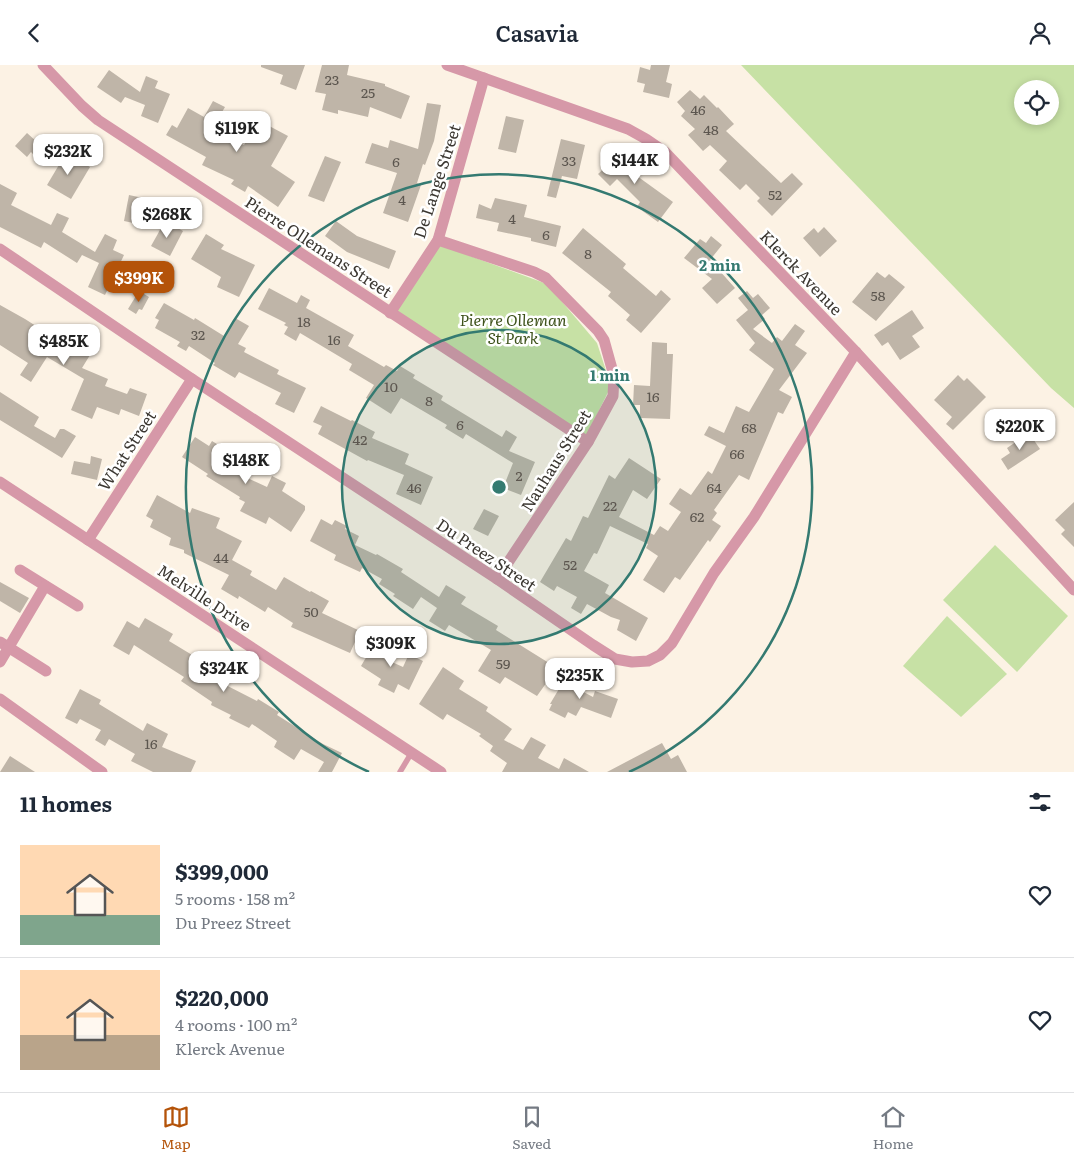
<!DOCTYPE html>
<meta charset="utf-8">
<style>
:root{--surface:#fff;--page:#f2f2f3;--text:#1f2937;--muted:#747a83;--line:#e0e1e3;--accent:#b45309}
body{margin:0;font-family:Literata,serif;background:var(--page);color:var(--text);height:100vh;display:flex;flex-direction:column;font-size:19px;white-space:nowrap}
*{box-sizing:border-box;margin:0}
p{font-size:16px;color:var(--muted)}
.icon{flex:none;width:28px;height:28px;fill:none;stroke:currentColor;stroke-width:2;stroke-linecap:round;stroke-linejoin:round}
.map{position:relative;height:707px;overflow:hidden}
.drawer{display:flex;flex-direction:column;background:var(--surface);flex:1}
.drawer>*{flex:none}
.controls{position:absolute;left:1014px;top:15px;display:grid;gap:10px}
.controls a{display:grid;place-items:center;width:45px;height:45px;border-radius:50%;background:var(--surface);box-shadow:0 2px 8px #0003;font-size:25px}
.price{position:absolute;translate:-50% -42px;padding:0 11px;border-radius:10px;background:#fff;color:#222;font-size:16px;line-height:32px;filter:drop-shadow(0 1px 2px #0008)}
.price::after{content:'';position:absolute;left:50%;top:30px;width:15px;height:11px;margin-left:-8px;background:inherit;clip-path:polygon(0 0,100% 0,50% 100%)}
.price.on{background:var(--accent);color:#fff}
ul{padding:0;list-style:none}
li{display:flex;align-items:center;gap:15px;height:125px;padding:0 20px}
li+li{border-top:1px solid var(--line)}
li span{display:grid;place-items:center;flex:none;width:140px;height:100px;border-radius:0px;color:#555}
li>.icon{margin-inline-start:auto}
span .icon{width:60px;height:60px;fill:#fffc;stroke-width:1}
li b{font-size:21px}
h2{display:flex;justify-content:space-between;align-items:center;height:60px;padding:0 20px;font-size:21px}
header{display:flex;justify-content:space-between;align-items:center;height:65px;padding:0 20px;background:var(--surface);font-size:22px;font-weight:600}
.menu{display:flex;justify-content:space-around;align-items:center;height:70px;border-top:1px solid var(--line);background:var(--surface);font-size:14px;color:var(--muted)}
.menu a{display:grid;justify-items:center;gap:2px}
.menu .on{color:var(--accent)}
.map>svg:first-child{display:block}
.green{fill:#c7e1a5;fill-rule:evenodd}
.building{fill:#bfb5a8}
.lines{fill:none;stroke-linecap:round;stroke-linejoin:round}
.service{stroke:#d698a8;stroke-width:5.5}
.minor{stroke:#d698a8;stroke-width:11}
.ring{fill:none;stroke:#347a71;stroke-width:2.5}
.labels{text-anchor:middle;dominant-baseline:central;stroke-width:5;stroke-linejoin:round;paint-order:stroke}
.number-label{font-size:14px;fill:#5c564f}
.street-label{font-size:16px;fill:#3b3731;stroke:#fff}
.park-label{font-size:16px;font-style:italic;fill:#3e521b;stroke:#fff}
.centre{fill:#347a71;stroke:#fff;stroke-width:2.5}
.ring-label{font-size:15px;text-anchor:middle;font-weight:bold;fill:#347a71;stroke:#fff;stroke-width:5;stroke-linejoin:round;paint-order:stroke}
</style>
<header><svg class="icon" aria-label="back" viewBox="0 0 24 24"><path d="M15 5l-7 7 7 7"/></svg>Casavia<svg class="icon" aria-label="person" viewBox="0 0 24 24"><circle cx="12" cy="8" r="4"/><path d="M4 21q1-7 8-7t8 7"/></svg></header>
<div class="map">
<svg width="1074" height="707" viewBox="0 0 1074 707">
<rect width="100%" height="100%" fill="#fcf2e4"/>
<g class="green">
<path d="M741 0H1074V343L1051 323ZM1022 24H1050V51H1022Z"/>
<polygon points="440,180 547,219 597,278 611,321 585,374 394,249"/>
<polygon points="995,480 1068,551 1017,607 943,535"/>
<polygon points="947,551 1007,609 961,652 903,601"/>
</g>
<g class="building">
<polygon points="261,0 305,0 296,25 280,19 283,10 261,2"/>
<polygon points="322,0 349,0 347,10 385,19 385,21 410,31 401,54 370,42 368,52 338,45 338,49 322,45 326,29 315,27"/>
<polygon points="651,0 670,0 666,17 672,19 669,33 643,27 645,19 637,17 640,2 650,5"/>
<polygon points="109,5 140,27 146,11 158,16 155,23 170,29 158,58 141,51 145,40 125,32 121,38 97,22"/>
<polygon points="690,25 700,34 704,30 717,43 718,42 734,59 726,66 781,118 792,108 803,119 772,151 757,136 760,133 746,119 740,125 719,105 727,96 710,80 703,86 688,70 695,64 681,51 685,46 677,37"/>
<polygon points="213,36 225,42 211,66 244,80 258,55 288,71 271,101 295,117 278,142 248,121 245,127 231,119 234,115 202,100 206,92 166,70 172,60 177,63 188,43 204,52"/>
<polygon points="427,38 441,40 434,76 425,100 423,99 417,118 421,120 408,157 383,148 397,108 365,98 372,78 388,83 390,75 418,84"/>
<polygon points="506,51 524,55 516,88 498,84"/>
<polygon points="27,68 48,87 40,96 31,87 27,92 15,81"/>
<polygon points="561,74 585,80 577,114 562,111 556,133 547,131"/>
<polygon points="612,83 626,97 631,92 644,104 637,111 673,137 658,157 637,142 640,137 617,114 610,121 598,109 609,99 603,93"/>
<polygon points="66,88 90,102 71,134 47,120"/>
<polygon points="325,91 341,97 324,137 308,131"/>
<polygon points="0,119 17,128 11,140 51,160 57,148 69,153 62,167 95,187 105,169 117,175 113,185 124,190 105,230 88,222 99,198 82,190 77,198 44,177 41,183 0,162"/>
<polygon points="129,130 152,135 147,161 124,156"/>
<polygon points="495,133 527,140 524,152 561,161 556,182 531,176 531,173 497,166 499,158 476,153 479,139 491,144"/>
<polygon points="165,156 183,166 170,191 151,181"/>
<polygon points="336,156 357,171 396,186 389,204 347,187 325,171"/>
<polygon points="824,162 837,176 820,192 803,173 814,163 818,168"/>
<polygon points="583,163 626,199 623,203 656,231 661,225 671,234 641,268 626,255 630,250 608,231 611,227 562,188"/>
<polygon points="206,169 224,180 221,184 255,200 239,232 217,222 221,212 191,194"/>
<polygon points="711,171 722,180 710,195 735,223 717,239 702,223 712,214 684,193 700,174 706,178"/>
<polygon points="877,207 885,213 889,209 905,222 876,256 852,237"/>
<polygon points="269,223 297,238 301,230 310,235 306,243 354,270 348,281 384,302 386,300 397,306 400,301 415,310 413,313 443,331 441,335 502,372 506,365 517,372 509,386 535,397 521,430 503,423 513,398 466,369 463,374 445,363 447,360 401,333 391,349 366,333 374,320 349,305 352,299 300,268 296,276 284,269 288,262 284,260 286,258 258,244"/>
<polygon points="139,226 149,232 142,245 139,244 136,249 128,244"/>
<polygon points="747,226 753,233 758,229 770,243 762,250 765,254 753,264 772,278 777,272 782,276 795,259 805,266 795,280 807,288 779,325 792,332 783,349 778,347 749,415 739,410 714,445 717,448 712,455 721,461 710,477 708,475 680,515 675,512 664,528 643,515 658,491 646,483 648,479 610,461 597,489 594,488 584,506 609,520 605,528 648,553 636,576 617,565 620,555 611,552 587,539 581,549 571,543 577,532 557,521 554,526 540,517 566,473 571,476 583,451 588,453 609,410 615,414 629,393 661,414 647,434 633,425 619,452 654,470 660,461 668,466 681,447 669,439 680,423 691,430 708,406 712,409 726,381 704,370 709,361 724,368 736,341 749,347 774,304 749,285 755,278 736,255 748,245 738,233"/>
<polygon points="164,238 194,255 195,253 224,271 235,253 249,261 238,279 246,283 244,287 279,305 277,309 306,323 294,348 275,339 281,328 239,307 235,313 213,300 215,298 189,281 186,286 177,281 180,277 155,263 159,255 155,253"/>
<polygon points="0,240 25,254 61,277 63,274 90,290 82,303 108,314 105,321 127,329 130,323 147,329 139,351 121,344 119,350 97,342 92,354 71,345 84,314 47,292 31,317 20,310 28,298 0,280"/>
<polygon points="912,245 924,263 912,271 920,282 900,295 888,277 882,281 874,270"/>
<polygon points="652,277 667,278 667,289 673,289 670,354 640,353 640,340 633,340 634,320 650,321"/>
<polygon points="958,310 964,316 967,313 986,332 953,365 946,359 952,352 934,335"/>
<polygon points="0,327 39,352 34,361 55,373 60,364 64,364 76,371 62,393 0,355"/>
<polygon points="321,341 351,356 352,355 375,367 372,373 409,389 405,399 433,412 421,440 396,429 404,410 368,395 367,396 318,369 322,361 313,357"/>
<polygon points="1029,368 1040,384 1008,405 1001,394 1010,388 1007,383"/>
<polygon points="195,372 209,381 212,376 246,397 239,409 267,422 272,411 286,418 282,426 305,441 305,445 291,467 269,452 266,459 240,446 245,437 239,434 240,432 206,411 208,409 182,392"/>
<polygon points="91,391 102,394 97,415 71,409 74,396 90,399"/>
<polygon points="157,430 190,448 192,443 220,453 216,463 242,476 232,495 252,506 250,510 276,525 284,512 310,527 311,526 329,536 322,548 360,566 350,588 291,562 293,558 268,542 265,547 239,531 238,534 221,524 229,510 184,488 184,485 169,480 171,473 150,462 153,455 146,451"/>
<polygon points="1074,437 1074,482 1061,469 1065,465 1055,455"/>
<polygon points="484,444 499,451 488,471 473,464"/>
<polygon points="321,454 332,460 335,455 347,461 345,464 359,471 355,480 376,490 377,489 403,504 401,507 439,532 446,520 466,532 461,539 498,561 496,565 557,603 537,631 505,612 500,619 478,606 491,585 449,560 445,566 429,556 437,543 421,532 413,544 393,531 395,529 379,519 382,514 362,503 360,507 334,495 336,490 310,476"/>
<polygon points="0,517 29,533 20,548 0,536"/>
<polygon points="145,553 173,569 169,576 217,605 212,613 257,636 258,634 279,647 277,650 323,679 342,688 332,707 318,707 324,697 301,684 294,695 274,682 277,676 252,659 249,663 229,653 231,650 211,640 212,637 181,616 184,612 134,580 129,590 113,581 127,556 139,563"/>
<polygon points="377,574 389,582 383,593 403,602 409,589 423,596 409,625 398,619 394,628 378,620 381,614 361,601"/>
<polygon points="443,602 464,616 459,624 488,642 486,646 512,664 504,675 523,685 531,672 546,680 538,693 559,704 564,693 589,707 502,707 507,698 490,686 493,681 479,671 481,669 447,649 443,655 419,639"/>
<polygon points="569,607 579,612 574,622 593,632 595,626 618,634 611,653 581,642 576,651 568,647 565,653 549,645 552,639 550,639"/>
<polygon points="80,624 101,635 99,639 143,666 147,658 168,669 162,682 196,696 191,707 153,707 131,696 135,689 109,674 105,681 95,675 101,665 80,654 77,659 65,653"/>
<polygon points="662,678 671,694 678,690 687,707 607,707"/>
<polygon points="10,691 35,707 0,707"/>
</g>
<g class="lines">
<polyline class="service" points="400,707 412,687"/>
<g class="minor">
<polyline points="43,0 82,41 98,55 588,377"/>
<polyline points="447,0 628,64 646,74 665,87 856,287 1074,525"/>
<polyline points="438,175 534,207 546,213 598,266 604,275 614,311 613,331 588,377 497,514"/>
<polyline points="0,184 192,314 497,514 593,580 615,594 632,597 648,596 660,590 672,578 714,508 754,452 856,287"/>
<polyline points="390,248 438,175 484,13"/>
<polyline points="0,417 441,707"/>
<polyline points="88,475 192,314"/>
<polyline points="20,505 78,541"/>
<polyline points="0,577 46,606"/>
<polyline points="0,597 45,521"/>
<polyline points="0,634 102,707"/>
</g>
</g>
<circle cx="499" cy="422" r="157" fill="#347a71" fill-opacity=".12"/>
<g class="ring">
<circle cx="499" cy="422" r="157"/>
<path d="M369 707A313 313 0 1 1 629 707"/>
</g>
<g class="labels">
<g class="number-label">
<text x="332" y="14">23</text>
<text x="368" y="27">25</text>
<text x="698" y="44">46</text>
<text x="711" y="64">48</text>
<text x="569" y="95">33</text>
<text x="396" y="96">6</text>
<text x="775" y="129">52</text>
<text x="402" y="134">4</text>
<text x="512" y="153">4</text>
<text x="546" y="169">6</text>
<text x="588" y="188">8</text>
<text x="878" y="230">58</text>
<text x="304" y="256">18</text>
<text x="198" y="269">32</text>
<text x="334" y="274">16</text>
<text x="391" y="321">10</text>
<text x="653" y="331">16</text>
<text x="429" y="335">8</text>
<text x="460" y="359">6</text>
<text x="749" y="362">68</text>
<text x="360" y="374">42</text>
<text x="737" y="388">66</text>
<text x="519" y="410">2</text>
<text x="414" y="422">46</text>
<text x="714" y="422">64</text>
<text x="610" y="440">22</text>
<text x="697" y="451">62</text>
<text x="221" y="492">44</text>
<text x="570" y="499">52</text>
<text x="311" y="546">50</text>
<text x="503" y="598">59</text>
<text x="151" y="678">16</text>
</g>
<g class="street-label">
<text transform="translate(436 116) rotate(-72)">De Lange Street</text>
<text transform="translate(319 181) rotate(33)">Pierre Ollemans Street</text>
<text transform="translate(802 207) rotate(46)">Klerck Avenue</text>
<text transform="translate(126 385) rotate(-57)">What Street</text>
<text transform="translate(555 395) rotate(-58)">Nauhaus Street</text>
<text transform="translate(487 489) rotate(34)">Du Preez Street</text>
<text transform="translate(205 532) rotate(33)">Melville Drive</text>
</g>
<g class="park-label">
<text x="513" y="254">Pierre Olleman<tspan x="513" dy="18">St Park</tspan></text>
</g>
</g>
<circle cx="499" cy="422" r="8" class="centre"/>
<g class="ring-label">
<text x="720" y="206">2 min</text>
<text x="610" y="316">1 min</text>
</g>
</svg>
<div class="controls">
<a><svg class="icon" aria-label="locate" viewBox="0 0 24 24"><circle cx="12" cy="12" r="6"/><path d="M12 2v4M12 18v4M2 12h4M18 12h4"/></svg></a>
</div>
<b class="price" style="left:237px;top:88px">$119K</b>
<b class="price" style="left:68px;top:111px">$232K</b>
<b class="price" style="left:635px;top:120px">$144K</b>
<b class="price" style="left:167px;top:174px">$268K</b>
<b class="price on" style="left:139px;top:238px">$399K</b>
<b class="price" style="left:64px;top:301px">$485K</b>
<b class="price" style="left:1020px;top:386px">$220K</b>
<b class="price" style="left:246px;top:420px">$148K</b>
<b class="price" style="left:391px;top:603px">$309K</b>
<b class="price" style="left:224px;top:628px">$324K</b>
<b class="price" style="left:580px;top:635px">$235K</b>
</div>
<section class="drawer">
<h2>11 homes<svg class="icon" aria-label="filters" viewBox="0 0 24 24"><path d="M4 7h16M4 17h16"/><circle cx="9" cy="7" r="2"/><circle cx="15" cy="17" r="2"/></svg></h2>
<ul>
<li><span style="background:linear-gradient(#ffd9b3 70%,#7fa58c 0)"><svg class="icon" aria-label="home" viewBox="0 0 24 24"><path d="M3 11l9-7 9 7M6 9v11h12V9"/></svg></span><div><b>$399,000</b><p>5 rooms · 158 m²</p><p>Du Preez Street</p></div><svg class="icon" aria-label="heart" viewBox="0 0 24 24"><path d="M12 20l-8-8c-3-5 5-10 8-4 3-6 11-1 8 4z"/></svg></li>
<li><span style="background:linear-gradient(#ffd9b3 65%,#b9a48a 0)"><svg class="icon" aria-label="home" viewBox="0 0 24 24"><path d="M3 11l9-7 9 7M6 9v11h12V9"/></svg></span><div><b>$220,000</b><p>4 rooms · 100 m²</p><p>Klerck Avenue</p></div><svg class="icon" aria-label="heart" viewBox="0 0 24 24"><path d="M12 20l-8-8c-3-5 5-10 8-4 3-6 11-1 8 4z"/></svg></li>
</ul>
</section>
<nav class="menu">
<a class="on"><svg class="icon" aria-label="map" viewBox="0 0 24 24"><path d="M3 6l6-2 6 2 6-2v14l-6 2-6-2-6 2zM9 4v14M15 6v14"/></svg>Map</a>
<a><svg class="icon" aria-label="saved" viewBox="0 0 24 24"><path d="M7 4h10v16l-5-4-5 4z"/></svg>Saved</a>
<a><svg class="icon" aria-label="home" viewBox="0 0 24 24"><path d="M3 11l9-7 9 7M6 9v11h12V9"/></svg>Home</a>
</nav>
